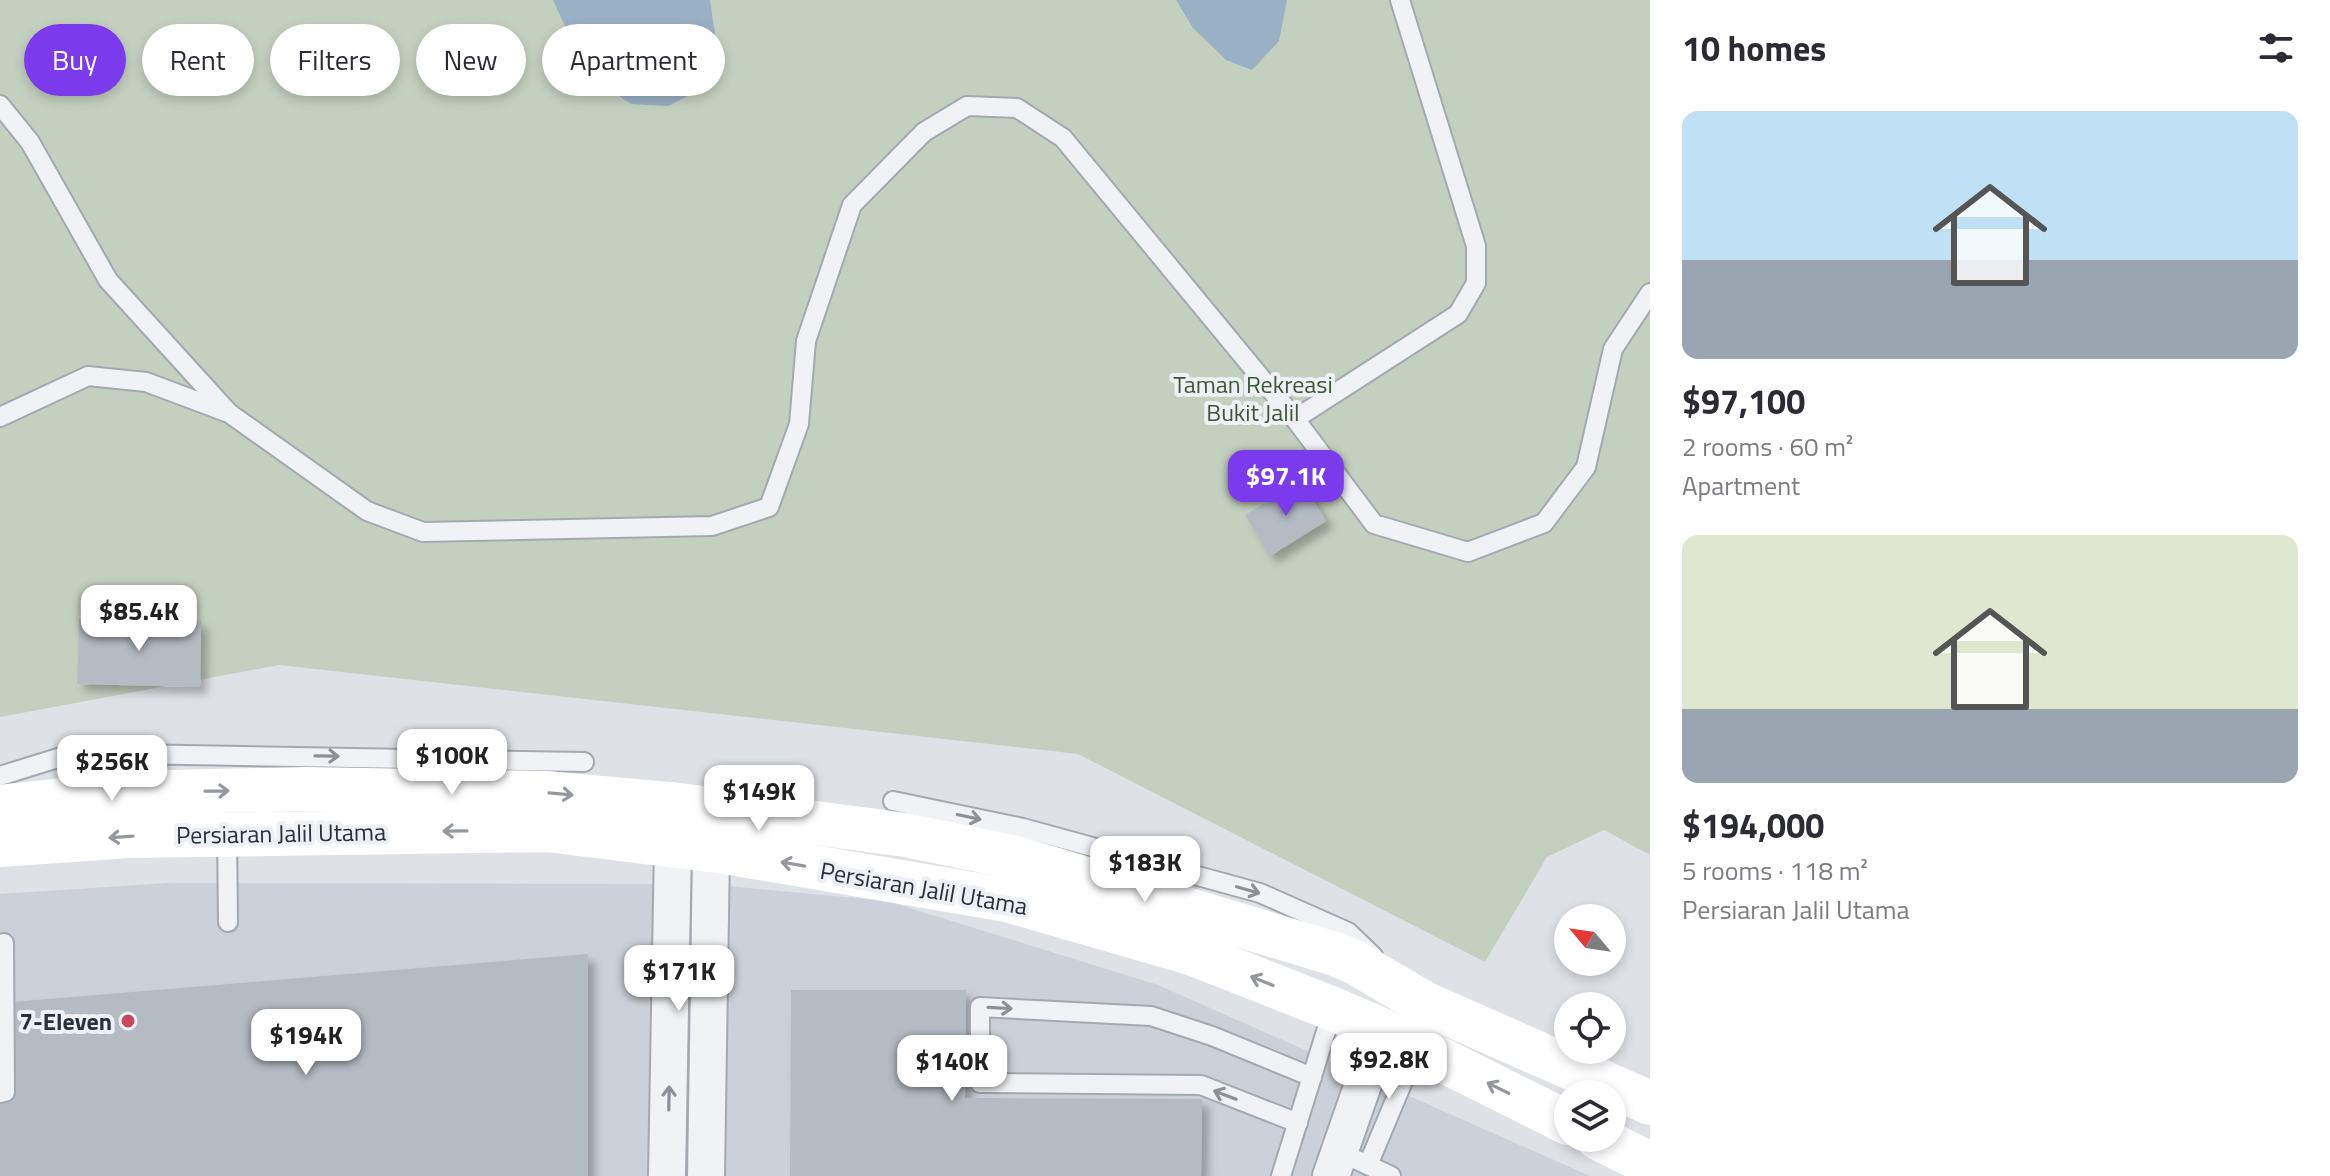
<!DOCTYPE html>
<meta charset="utf-8">
<style>
:root{--surface:#fff;--page:#f2f2f3;--text:#2b2b33;--muted:#7c7c81;--accent:#7c3aed}
body{margin:0;font-family:"Titillium Web",sans-serif;background:var(--page);color:var(--text);height:100vh;display:flex;flex-direction:column;font-size:30px;white-space:nowrap}
*{box-sizing:border-box;margin:0}
p{font-size:26px;color:var(--muted)}
.icon{flex:none;width:44px;height:44px;fill:none;stroke:currentColor;stroke-width:2;stroke-linecap:round;stroke-linejoin:round}
.map{position:relative;flex:1;overflow:hidden}
.sheet{display:flex;flex-direction:column;background:var(--surface);width:680px}
.sheet>*{flex:none}
.hud{position:absolute;left:24px;top:24px;width:760px;height:72px;display:flex;gap:16px}
.needle{width:52px;rotate:299deg}
.fabs{position:absolute;left:1554px;top:904px;display:grid;gap:16px}
.fabs a{display:grid;place-items:center;width:72px;height:72px;border-radius:50%;background:var(--surface);box-shadow:0 4px 12px #0003;font-size:40px}
.price{position:absolute;translate:-50% -68px;padding:0 18px;border-radius:16px;background:#fff;color:#222;font-size:26px;line-height:52px;filter:drop-shadow(0 2px 4px #0008)}
.price::after{content:'';position:absolute;left:50%;top:48px;width:24px;height:18px;margin-left:-12px;background:inherit;clip-path:polygon(0 0,100% 0,50% 100%)}
.price.selected{background:var(--accent);color:#fff}
ul{padding:0;list-style:none}
li{display:grid;align-content:center;gap:16px;height:424px;padding:0 32px}
li span{display:grid;place-items:center;height:248px;border-radius:16px;color:#555}
li>.icon{margin-inline-start:auto}
span .icon{width:144px;height:144px;fill:#fffc;stroke-width:1}
li b{font-size:34px}
h2{display:flex;justify-content:space-between;align-items:center;height:96px;padding:0 32px;font-size:34px}
.tag{padding:0 28px;border-radius:36px;background:var(--surface);box-shadow:0 4px 12px #0003;font-size:28px;line-height:72px}
.tag.selected{background:var(--accent);color:#fff}
main{display:flex;flex:1;min-height:0}
.map>svg:first-child{display:block}
.built{fill:#ccd0d8}
.green{fill:#c4d0bf}
.water{fill:#9ab0c5}
.building{fill:#b5bbc3;filter:url(#shadow)}
.lines{fill:none;stroke-linecap:round;stroke-linejoin:round}
.lane-casing{stroke:#a4a8b0;stroke-width:22}
.street-casing{stroke:#a4a8b0;stroke-width:40}
.lane{stroke:#f0f2f5;stroke-width:18}
.street{stroke:#f0f2f5;stroke-width:36}
.secondary{stroke:#fff;stroke-width:44}
.oneway{stroke:#8c9198}
.oneway2{stroke:#94989e}
.poi-dot{fill:#c5495e;stroke:#edf0f4;stroke-width:3}
.labels{text-anchor:middle;dominant-baseline:central;stroke-width:8;stroke-linejoin:round;paint-order:stroke}
.park-label{font-size:24px;fill:#3d5736;stroke:#edf0f4}
.street-label{font-size:24px;fill:#28303c;stroke:#edf0f4}
.poi-label{font-size:24px;font-weight:bold;fill:#28303c;stroke:#edf0f4;text-anchor:end}
</style>
<main>
<div class="map">
<svg width="1650" height="1176" viewBox="0 0 1650 1176">
<defs>
<filter id="shadow"><feDropShadow dx="7" dy="7" stdDeviation="4" flood-color="#0004"/></filter>
</defs>
<rect width="100%" height="100%" fill="#dee1e6"/>
<polygon class="built" points="167,883 706,884 887,901 1158,985 1590,1176 0,1176 0,894"/>
<polygon class="green" points="0,0 1650,0 1650,855 1604,830 1547,857 1485,962 1078,754 279,665 0,717"/>
<g class="water">
<polygon points="553,0 710,0 716,41 698,91 668,106 631,104 600,83 570,37"/>
<polygon points="1176,0 1287,0 1279,41 1252,70 1226,60 1193,28"/>
</g>
<g class="building">
<polygon points="1302,481 1326,521 1270,556 1245,515"/>
<polygon points="79,618 201,621 200,687 77,684"/>
<polygon points="588,954 588,1176 0,1176 0,1003"/>
<polygon points="791,990 966,990 965,1098 1202,1099 1201,1176 790,1176"/>
</g>
<g class="lines">
<g class="lane-casing">
<g id="lane">
<polyline points="0,105 30,142 108,280 229,413 367,511 423,532 712,526 769,507 799,424 806,341 852,205 924,132 967,106 1017,108 1063,138 1295,419 1374,524 1468,552 1544,523 1586,467 1613,349 1650,293"/>
<polyline points="0,417 88,376 146,382 226,412"/>
<polyline points="1295,419 1458,314 1476,283 1476,246 1400,0"/>
<polyline points="0,776 74,753 584,762"/>
<polyline points="893,801 1023,828 1260,893 1348,932 1373,956"/>
<polyline points="227,833 228,922"/>
<polyline points="0,1093 5,1092 4,943"/>
<polyline points="1298,1123 1201,1085 980,1083 980,1007 1151,1016 1212,1036 1312,1077"/>
<polyline points="1357,1160 1391,1176"/>
<polyline points="1368,1165 1417,1048"/>
<polyline points="1281,1176 1333,1009"/>
</g>
</g>
<g class="street-casing">
<g id="street">
<polyline points="667,1176 673,844"/>
<polyline points="706,1176 711,851"/>
<polyline points="1331,1176 1382,1030"/>
</g>
</g>
<use href="#lane" class="lane"/>
<use href="#street" class="street"/>
<g class="secondary">
<polyline points="0,807 126,793 305,789 546,793 679,805 906,835 1017,858 1335,954 1354,962 1424,1003 1650,1103"/>
<polyline points="0,845 129,836 547,830 725,852 1007,900 1191,953 1333,1009 1382,1030 1568,1123"/>
<polyline points="1598,1138 1650,1164"/>
</g>
</g>
<defs><path id="oneway-shaft" d="M-6 0H5M1.5-3L5.5 0L1.5 3" fill="none" stroke-width="1.6" stroke-linecap="round" stroke-linejoin="round" transform="scale(2)"/></defs>
<g class="oneway">
<use href="#oneway-shaft" transform="translate(327 756) rotate(1)"/>
<use href="#oneway-shaft" transform="translate(969 817) rotate(12)"/>
<use href="#oneway-shaft" transform="translate(1248 890) rotate(16)"/>
<use href="#oneway-shaft" transform="translate(1000 1008) rotate(3)"/>
<use href="#oneway-shaft" transform="translate(1225 1095) rotate(-159)"/>
<use href="#oneway-shaft" transform="translate(669 1098) rotate(-89)"/>
</g>
<g class="oneway2">
<use href="#oneway-shaft" transform="translate(217 791) rotate(-1)"/>
<use href="#oneway-shaft" transform="translate(561 794) rotate(5)"/>
<use href="#oneway-shaft" transform="translate(455 831) rotate(179)"/>
<use href="#oneway-shaft" transform="translate(121 837) rotate(176)"/>
<use href="#oneway-shaft" transform="translate(793 864) rotate(-170)"/>
<use href="#oneway-shaft" transform="translate(1262 981) rotate(-158)"/>
<use href="#oneway-shaft" transform="translate(1498 1088) rotate(-154)"/>
</g>
<circle class="poi-dot" cx="128" cy="1021" r="8"/>
<g class="labels">
<g class="park-label">
<text x="1253" y="384">Taman Rekreasi<tspan x="1253" dy="28">Bukit Jalil</tspan></text>
</g>
<g class="street-label">
<text transform="translate(281 833) rotate(-1)">Persiaran Jalil Utama</text>
<text transform="translate(924 888) rotate(10)">Persiaran Jalil Utama</text>
</g>
<g class="poi-label">
<text x="112" y="1021">7-Eleven</text>
</g>
</g>
</svg>
<div class="fabs">
<a><svg class="needle" viewBox="-14 -14 28 28"><path d="M0-13l5 13h-10z" fill="#e53935"/><path d="M0 13l5-13h-10z" fill="#7c7c81"/></svg></a>
<a><svg class="icon" aria-label="locate" viewBox="0 0 24 24"><circle cx="12" cy="12" r="6"/><path d="M12 2v4M12 18v4M2 12h4M18 12h4"/></svg></a>
<a><svg class="icon" aria-label="layers" viewBox="0 0 24 24"><path d="M12 4l9 5-9 5-9-5zM3 14l9 5 9-5"/></svg></a>
</div>
<b class="price selected" style="left:1286px;top:518px">$97.1K</b>
<b class="price" style="left:139px;top:653px">$85.4K</b>
<b class="price" style="left:452px;top:797px">$100K</b>
<b class="price" style="left:112px;top:803px">$256K</b>
<b class="price" style="left:759px;top:833px">$149K</b>
<b class="price" style="left:1145px;top:904px">$183K</b>
<b class="price" style="left:679px;top:1013px">$171K</b>
<b class="price" style="left:306px;top:1077px">$194K</b>
<b class="price" style="left:1389px;top:1101px">$92.8K</b>
<b class="price" style="left:952px;top:1103px">$140K</b>
<div class="hud">
<a class="tag selected">Buy</a>
<a class="tag">Rent</a>
<a class="tag">Filters</a>
<a class="tag">New</a>
<a class="tag">Apartment</a>
</div>
</div>
<section class="sheet">
<h2>10 homes<svg class="icon" aria-label="filters" viewBox="0 0 24 24"><path d="M4 7h16M4 17h16"/><circle cx="9" cy="7" r="2"/><circle cx="15" cy="17" r="2"/></svg></h2>
<ul>
<li><span style="background:linear-gradient(#bfe0f5 60%,#9aa5b1 0)"><svg class="icon" aria-label="home" viewBox="0 0 24 24"><path d="M3 11l9-7 9 7M6 9v11h12V9"/></svg></span><div><b>$97,100</b><p>2 rooms · 60 m²</p><p>Apartment</p></div></li>
<li><span style="background:linear-gradient(#dfe7d0 70%,#9aa5b1 0)"><svg class="icon" aria-label="home" viewBox="0 0 24 24"><path d="M3 11l9-7 9 7M6 9v11h12V9"/></svg></span><div><b>$194,000</b><p>5 rooms · 118 m²</p><p>Persiaran Jalil Utama</p></div></li>
</ul>
</section>
</main>
